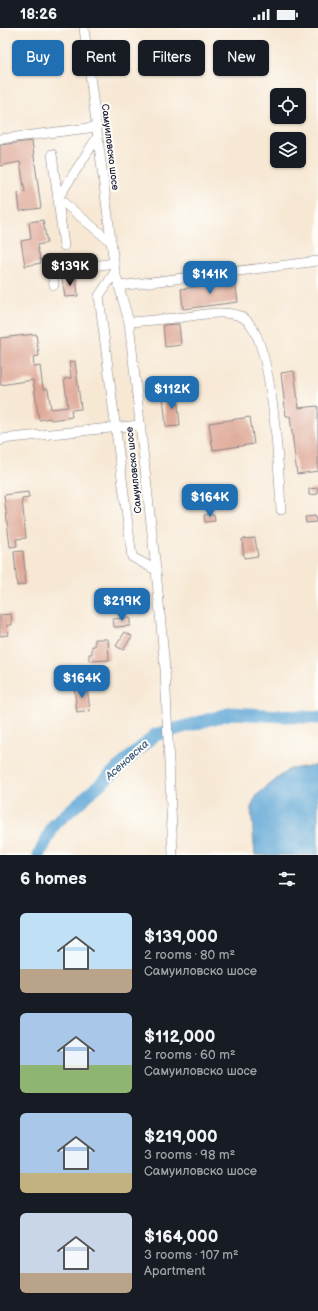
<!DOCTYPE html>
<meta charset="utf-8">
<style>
:root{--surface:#171b24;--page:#20242c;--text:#f1f3f6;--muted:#9ea1a6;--accent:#1f6fb2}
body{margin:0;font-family:"Balsamiq Sans",sans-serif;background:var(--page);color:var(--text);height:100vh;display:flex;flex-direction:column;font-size:15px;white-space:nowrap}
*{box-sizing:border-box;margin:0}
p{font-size:13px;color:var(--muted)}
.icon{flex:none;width:22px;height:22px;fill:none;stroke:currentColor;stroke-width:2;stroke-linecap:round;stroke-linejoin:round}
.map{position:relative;height:827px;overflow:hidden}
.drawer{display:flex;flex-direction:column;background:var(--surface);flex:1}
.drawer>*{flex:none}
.hud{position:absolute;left:12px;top:12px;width:294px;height:36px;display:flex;gap:8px}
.controls{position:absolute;left:270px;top:60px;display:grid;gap:8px}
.controls a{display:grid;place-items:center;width:36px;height:36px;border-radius:6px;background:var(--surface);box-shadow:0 1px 3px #0004;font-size:20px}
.price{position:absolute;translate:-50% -34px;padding:0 9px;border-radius:8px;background:var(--accent);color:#fff;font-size:13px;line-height:26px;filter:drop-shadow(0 1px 2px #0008)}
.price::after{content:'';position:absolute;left:50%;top:24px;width:12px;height:9px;margin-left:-6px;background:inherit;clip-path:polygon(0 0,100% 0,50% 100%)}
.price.current{background:#222;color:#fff}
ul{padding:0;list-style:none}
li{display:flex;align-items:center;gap:12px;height:100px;padding:0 20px}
li span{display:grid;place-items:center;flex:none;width:112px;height:80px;border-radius:6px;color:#555}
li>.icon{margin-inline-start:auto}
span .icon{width:48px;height:48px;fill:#fffc;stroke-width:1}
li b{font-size:17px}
h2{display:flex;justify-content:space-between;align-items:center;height:48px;padding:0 20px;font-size:17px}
.pill{padding:0 14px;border-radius:6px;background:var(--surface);box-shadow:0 1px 3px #0004;font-size:14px;line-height:36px}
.pill.current{background:var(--accent);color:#fff}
.status{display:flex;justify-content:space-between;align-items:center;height:28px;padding:0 20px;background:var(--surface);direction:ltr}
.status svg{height:11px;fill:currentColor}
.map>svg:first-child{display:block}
.water{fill:#60a7d6;stroke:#416488}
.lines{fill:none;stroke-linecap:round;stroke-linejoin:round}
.river{stroke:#60a7d6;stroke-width:13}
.building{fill:#dfaa9a}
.minor-casing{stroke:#8c8588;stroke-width:10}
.minor{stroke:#fff;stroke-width:9}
.labels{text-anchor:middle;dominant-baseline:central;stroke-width:4;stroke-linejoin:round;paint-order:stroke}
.street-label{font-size:10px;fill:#22223b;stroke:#fdfcf7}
.water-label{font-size:11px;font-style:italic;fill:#3e5e81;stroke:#fdfcf7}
</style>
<div class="status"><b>18:26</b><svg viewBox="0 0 49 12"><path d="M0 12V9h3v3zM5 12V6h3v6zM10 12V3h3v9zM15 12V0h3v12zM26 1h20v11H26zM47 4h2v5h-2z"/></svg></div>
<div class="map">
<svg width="318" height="827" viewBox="0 0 318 827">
<rect width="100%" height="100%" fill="#fdfcf7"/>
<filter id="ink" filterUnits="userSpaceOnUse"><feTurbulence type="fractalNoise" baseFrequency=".025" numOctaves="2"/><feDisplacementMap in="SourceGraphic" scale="8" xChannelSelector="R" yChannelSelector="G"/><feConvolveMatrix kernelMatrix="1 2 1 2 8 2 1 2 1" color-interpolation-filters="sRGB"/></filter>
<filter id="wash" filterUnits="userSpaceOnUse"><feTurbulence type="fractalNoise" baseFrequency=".012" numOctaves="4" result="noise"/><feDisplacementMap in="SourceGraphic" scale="16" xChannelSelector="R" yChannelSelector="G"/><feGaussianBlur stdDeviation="0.9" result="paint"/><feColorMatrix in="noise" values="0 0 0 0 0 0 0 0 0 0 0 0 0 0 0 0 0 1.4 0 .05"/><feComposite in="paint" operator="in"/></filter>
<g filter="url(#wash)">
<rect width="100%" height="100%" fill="#f7e8d4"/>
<polygon class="water" points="318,737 318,827 255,827 251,780 257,767 289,741"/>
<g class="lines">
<polyline class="river" points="39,827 54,797 155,707 232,685 318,690"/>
</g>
<g id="blocks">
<g class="building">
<polygon points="32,113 41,180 20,183 18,165 25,164 20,134 0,138 0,117"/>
<polygon points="43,192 47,215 37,217 41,235 25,238 21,213 31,211 29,194"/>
<polygon points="76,248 78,268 65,269 62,250"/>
<polygon points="235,253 238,274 183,281 181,261"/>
<polygon points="179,296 181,317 165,319 163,297"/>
<polygon points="36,306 39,328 33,329 34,339 40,338 43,361 48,361 51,381 68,379 64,351 71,350 69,334 75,333 81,381 71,382 72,389 51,392 50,390 39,392 33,352 0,357 0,310"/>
<polygon points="294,343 299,380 318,378 318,443 297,446 290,388 286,388 281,345"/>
<polygon points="177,366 180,398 166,399 163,367"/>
<polygon points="250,389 254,416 213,422 209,395"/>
<polygon points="318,460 318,466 309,467 309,461"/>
<polygon points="28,464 29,470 22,471 26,510 16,511 17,518 10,519 4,467"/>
<polygon points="214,486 215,493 205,494 204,487"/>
<polygon points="315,488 316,494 306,495 305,489"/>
<polygon points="255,510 258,528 244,530 242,511"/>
<polygon points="23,523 26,556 17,558 14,524"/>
<polygon points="11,586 12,597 7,597 8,607 0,608 0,587"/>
<polygon points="130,590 130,598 114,599 113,591"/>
<polygon points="125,604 132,608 123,622 116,618"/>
<polygon points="95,611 108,611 109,632 89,633 89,626 92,626 92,618 95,618"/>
<polygon points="87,658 90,683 77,685 74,659"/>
</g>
</g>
</g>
<g filter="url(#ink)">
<use href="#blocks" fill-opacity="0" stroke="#8c8588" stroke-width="1"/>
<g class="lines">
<g class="minor-casing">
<g id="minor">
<polyline points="84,0 115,244 129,294 156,542 165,641 173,827"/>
<polyline points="98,108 58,170 111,214"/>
<polyline points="0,111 97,99"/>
<polyline points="52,126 64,218"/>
<polyline points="115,244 99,268 132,529 156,542"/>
<polyline points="54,257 52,244 114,235"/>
<polyline points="119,258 318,233"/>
<path d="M129 294C148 293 166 291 184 289 201 287 226 281 242 289 274 304 279 447 281 482"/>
<polyline points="0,413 1,411 140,397"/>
</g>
</g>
<use href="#minor" class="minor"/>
</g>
</g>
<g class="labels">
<g class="street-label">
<text transform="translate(110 119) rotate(83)">Самуиловско шосе</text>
<text transform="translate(134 442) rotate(-96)">Самуиловско шосе</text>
</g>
<g class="water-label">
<text transform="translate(127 732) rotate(-42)">Асеновска</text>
</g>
</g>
</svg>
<div class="controls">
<a><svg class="icon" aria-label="locate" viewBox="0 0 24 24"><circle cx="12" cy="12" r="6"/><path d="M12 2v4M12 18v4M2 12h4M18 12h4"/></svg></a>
<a><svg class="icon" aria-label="layers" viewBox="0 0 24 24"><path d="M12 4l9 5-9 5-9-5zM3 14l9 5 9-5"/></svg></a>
</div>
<b class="price current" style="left:70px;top:259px">$139K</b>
<b class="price" style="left:210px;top:267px">$141K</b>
<b class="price" style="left:172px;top:382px">$112K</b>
<b class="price" style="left:210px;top:490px">$164K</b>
<b class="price" style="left:122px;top:594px">$219K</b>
<b class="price" style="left:82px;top:671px">$164K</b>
<div class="hud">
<a class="pill current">Buy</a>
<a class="pill">Rent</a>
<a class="pill">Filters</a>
<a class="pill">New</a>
</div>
</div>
<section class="drawer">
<h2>6 homes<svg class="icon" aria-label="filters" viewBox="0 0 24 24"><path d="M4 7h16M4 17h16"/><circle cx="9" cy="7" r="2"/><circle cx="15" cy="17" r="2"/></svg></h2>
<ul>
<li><span style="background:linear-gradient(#bfe0f5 70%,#b9a48a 0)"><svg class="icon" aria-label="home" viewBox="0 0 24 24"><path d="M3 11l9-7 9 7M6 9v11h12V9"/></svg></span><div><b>$139,000</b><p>2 rooms · 80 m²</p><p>Самуиловско шосе</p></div></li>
<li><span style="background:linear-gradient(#a9c7e8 65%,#8fb573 0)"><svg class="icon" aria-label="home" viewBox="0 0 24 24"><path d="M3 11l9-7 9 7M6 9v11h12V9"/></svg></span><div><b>$112,000</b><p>2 rooms · 60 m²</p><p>Самуиловско шосе</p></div></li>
<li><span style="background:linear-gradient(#a9c7e8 75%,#c2b280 0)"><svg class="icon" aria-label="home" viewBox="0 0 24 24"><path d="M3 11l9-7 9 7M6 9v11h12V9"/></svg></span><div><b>$219,000</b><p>3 rooms · 98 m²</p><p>Самуиловско шосе</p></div></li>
<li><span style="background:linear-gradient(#c9d6e8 75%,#b9a48a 0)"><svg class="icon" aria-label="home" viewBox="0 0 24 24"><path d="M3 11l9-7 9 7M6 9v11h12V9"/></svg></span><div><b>$164,000</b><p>3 rooms · 107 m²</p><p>Apartment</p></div></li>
</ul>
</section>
